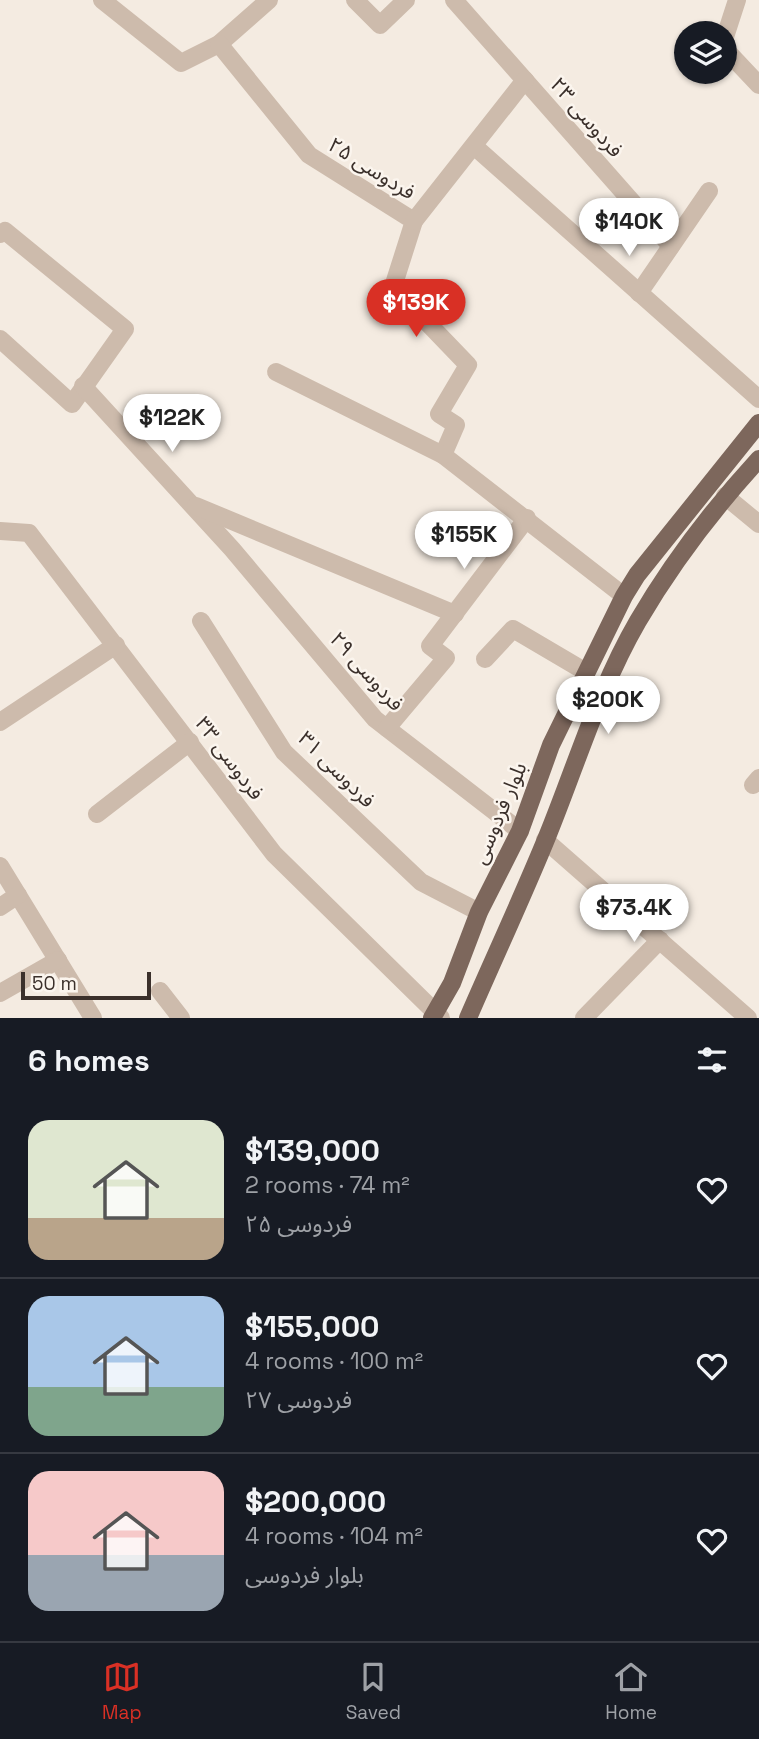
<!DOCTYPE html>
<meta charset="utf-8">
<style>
:root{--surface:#171b24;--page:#242831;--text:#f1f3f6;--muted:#9ea1a6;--line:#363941;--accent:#d93025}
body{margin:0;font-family:"Space Grotesk","Noto Sans Arabic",sans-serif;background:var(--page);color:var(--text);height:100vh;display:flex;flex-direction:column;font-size:26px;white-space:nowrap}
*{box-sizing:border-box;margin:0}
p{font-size:23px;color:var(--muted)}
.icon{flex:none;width:38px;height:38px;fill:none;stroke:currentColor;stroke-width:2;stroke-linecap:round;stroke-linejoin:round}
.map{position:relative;height:1018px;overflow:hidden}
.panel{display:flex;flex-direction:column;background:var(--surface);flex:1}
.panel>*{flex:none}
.fabs{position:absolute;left:674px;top:21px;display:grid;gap:14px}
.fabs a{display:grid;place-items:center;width:63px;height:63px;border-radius:50%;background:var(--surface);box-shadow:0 2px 5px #0004;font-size:35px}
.scale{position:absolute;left:21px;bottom:18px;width:130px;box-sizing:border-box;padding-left:7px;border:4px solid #3b302b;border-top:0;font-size:19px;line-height:24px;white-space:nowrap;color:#3b302b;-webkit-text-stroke:5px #fbf5ee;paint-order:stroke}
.price{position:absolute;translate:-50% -60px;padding:0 16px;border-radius:24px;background:#fff;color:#222;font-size:23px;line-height:46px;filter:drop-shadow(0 2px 4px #0008)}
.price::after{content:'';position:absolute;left:50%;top:42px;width:21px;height:16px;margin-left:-10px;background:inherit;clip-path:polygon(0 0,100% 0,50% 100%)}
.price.selected{background:var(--accent);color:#fff}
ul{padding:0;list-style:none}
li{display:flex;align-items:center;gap:21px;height:175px;padding:0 28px}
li+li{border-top:2px solid var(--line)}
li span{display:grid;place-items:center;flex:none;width:196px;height:140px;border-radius:21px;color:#555}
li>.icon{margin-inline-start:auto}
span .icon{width:84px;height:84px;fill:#fffc;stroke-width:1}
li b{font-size:30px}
h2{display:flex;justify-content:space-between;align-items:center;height:84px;padding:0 28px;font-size:30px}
.tabs{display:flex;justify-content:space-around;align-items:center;height:98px;border-top:2px solid var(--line);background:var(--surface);font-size:19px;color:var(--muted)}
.tabs a{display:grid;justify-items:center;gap:4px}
.tabs .selected{color:var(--accent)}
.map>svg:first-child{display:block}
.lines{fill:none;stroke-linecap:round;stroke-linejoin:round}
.minor{stroke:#cdbbac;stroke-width:18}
.major{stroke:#7d675c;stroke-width:18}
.labels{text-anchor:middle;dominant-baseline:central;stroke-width:5;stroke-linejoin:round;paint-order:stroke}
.street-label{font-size:21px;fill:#3b302b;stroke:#fbf5ee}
</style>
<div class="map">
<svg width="759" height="1018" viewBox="0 0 759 1018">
<rect width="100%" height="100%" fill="#f4ebe1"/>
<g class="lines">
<g class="minor">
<polyline points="102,0 181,63 219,44 269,0"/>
<polyline points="355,0 380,25 406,0"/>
<polyline points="454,0 671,246"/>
<polyline points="724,40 737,0"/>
<polyline points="219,44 309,155 414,221 393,287 468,365 439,414 456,425 443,455 624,596"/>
<polyline points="724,48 759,85"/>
<polyline points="474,146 759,399"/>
<polyline points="414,221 525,80"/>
<polyline points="0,234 5,231 125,329 72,404 0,339"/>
<polyline points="639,293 709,191"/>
<polyline points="276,372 443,455"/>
<polyline points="83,386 232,549 375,719 520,831"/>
<polyline points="725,496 759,524"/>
<polyline points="196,506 455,614"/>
<polyline points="0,531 29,533 274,854 441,1018"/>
<polyline points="201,621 284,752 421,882 479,912"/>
<polyline points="485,659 513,629 586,672"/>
<polyline points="0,722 116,645"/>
<polyline points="387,728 446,658 430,646 527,518"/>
<polyline points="753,785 759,778"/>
<polyline points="97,814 190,742"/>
<polyline points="545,840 748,1018"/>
<polyline points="0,866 93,1018"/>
<polyline points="0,907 18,895"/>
<polyline points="160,991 181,1018"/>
<polyline points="0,993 58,960"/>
<polyline points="584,1018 660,940"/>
</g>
<g class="major">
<polyline points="432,1018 452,983 479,912 520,831 551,745 624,596 637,575 759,423"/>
<path d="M468 1018C494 958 522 898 547 837 576 766 599 688 638 621 672 563 713 509 759 459"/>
</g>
</g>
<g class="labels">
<g class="street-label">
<text transform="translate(587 117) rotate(49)">فردوسی ۲۳</text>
<text transform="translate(372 168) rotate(32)">فردوسی ۲۵</text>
<text transform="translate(367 671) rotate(48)">فردوسی ۲۹</text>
<text transform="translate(230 758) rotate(53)">فردوسی ۳۳</text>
<text transform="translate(337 769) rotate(45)">فردوسی ۳۱</text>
<text transform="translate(499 813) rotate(-67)">بلوار فردوسی</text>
</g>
</g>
</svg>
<div class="fabs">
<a><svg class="icon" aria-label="layers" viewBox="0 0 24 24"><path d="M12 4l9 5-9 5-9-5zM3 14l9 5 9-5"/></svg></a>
</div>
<div class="scale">50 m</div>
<b class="price" style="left:629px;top:258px">$140K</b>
<b class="price selected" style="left:416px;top:339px">$139K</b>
<b class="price" style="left:172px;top:454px">$122K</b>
<b class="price" style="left:464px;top:571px">$155K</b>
<b class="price" style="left:608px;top:736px">$200K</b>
<b class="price" style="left:634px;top:944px">$73.4K</b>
</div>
<section class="panel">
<h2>6 homes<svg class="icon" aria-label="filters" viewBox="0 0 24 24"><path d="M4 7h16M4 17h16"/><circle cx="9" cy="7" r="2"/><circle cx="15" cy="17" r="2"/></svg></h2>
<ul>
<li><span style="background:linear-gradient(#dfe7d0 70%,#b9a48a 0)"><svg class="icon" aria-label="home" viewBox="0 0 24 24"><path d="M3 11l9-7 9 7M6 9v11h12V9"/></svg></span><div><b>$139,000</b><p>2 rooms · 74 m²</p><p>فردوسی ۲۵</p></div><svg class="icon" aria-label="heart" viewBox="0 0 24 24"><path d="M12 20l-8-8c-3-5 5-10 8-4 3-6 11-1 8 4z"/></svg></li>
<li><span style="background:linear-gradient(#a9c7e8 65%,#7fa58c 0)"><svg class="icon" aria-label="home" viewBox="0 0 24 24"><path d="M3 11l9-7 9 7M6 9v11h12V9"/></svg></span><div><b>$155,000</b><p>4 rooms · 100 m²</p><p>فردوسی ۲۷</p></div><svg class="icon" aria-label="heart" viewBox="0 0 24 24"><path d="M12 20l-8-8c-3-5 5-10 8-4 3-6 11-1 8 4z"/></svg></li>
<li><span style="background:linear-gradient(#f6c9c9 60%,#9aa5b1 0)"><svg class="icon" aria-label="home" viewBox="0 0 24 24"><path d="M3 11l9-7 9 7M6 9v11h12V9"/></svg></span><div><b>$200,000</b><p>4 rooms · 104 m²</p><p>بلوار فردوسی</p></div><svg class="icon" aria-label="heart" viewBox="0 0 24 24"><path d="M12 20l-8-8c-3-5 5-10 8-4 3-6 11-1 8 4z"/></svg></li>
</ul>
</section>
<nav class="tabs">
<a class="selected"><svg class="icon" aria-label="map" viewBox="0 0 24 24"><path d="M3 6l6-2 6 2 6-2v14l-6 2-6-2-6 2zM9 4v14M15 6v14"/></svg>Map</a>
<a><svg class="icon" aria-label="saved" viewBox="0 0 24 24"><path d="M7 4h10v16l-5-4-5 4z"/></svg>Saved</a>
<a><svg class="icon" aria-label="home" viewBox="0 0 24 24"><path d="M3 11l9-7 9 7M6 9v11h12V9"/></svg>Home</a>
</nav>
